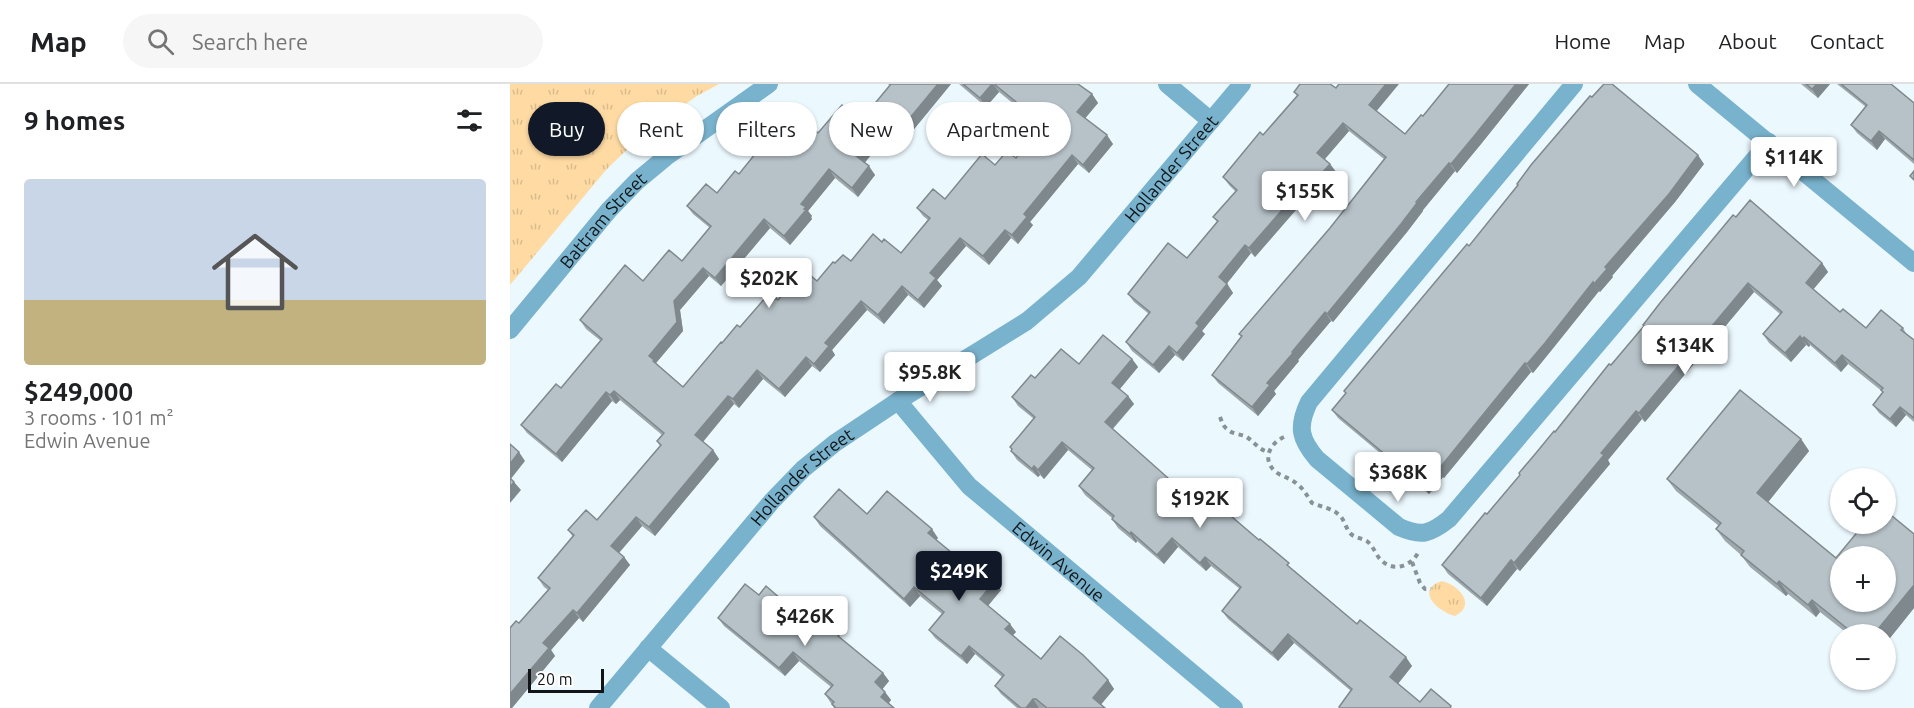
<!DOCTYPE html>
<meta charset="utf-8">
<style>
:root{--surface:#fff;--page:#f6f6f6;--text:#202124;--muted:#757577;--line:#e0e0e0;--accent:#111827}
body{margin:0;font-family:Ubuntu,sans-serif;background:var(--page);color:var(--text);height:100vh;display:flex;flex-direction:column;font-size:22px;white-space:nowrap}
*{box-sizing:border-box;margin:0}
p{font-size:20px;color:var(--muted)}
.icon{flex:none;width:33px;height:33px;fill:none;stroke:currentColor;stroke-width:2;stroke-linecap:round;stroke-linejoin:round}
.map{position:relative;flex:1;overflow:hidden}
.sheet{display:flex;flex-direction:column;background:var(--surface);width:510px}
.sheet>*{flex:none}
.hud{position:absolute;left:18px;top:18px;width:570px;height:54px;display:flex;gap:12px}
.controls{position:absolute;left:1320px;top:384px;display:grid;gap:12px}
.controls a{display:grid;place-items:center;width:66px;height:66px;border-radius:50%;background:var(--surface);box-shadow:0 2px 4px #0004;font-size:30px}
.scale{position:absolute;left:18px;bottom:15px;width:76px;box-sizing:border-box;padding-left:6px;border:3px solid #111517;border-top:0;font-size:16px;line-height:21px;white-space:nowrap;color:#111517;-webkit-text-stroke:4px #fff;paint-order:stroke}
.price{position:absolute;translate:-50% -51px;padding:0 14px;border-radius:6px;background:#fff;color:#222;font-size:20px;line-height:39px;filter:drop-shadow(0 2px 3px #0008)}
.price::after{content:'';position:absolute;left:50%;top:36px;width:18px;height:14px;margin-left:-9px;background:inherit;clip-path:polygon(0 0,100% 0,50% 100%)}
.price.selected{background:var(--accent);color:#fff}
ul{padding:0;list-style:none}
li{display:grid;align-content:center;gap:12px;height:318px;padding:0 24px}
li span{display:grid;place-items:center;height:186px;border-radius:6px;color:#555}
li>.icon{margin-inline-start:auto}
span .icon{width:108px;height:108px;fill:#fffc;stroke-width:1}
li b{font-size:26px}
h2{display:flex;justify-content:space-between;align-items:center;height:72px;padding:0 24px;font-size:26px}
.chip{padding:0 21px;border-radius:27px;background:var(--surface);box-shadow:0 2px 4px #0004;font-size:21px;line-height:54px}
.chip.selected{background:var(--accent);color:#fff}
header{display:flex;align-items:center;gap:36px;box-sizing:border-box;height:84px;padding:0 30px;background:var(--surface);border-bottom:2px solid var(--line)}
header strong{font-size:28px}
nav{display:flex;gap:33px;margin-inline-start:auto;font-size:21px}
.search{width:420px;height:54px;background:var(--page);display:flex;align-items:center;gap:15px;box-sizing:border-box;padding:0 21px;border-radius:33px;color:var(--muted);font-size:22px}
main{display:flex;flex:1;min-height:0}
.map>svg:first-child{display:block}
.park{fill:url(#park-tufts)}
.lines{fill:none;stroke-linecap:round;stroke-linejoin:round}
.path{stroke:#889195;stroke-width:4;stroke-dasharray:4.5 4.5;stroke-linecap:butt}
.street{stroke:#79b2cd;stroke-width:18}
.wall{fill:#9da7ac}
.shaded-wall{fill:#7f888c}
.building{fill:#b6c2c8;stroke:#7f888c;stroke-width:1.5;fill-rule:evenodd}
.labels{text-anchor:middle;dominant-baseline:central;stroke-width:4.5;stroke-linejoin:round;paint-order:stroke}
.street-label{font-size:18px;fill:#111517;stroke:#fff}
</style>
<header>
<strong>Map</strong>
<div class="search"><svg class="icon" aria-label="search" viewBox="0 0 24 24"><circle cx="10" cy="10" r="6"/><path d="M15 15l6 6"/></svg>Search here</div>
<nav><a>Home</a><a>Map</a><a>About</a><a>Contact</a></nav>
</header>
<main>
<section class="sheet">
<h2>9 homes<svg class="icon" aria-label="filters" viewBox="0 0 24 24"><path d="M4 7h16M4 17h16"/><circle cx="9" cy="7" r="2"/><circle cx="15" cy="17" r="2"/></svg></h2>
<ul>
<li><span style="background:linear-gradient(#c9d6e8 65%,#c2b280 0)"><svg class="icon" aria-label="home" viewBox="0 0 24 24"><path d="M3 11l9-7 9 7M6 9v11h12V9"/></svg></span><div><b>$249,000</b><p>3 rooms · 101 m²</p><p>Edwin Avenue</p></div></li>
</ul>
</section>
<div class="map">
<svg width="1404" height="624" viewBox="0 0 1404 624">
<defs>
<pattern id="park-tufts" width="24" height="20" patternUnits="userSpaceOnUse" patternTransform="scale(1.5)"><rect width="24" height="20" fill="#ffdba3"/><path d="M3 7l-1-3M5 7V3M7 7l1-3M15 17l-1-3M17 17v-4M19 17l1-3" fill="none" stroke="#dabb8c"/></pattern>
</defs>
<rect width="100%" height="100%" fill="#ebf8fe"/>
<g class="park">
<polygon points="0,0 209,0 187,12 133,50 96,86 0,201"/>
<path d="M932 497C949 501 967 521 945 532 928 528 904 506 932 497Z"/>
</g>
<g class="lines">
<g class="path">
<path d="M710 333C712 338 713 342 717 345 722 350 729 350 735 352 744 357 748 366 759 368"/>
<path d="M774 353C760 359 751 376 766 388 772 393 781 394 787 400 794 405 797 412 802 419 811 423 821 424 828 430 835 435 835 444 841 450 845 454 853 454 858 458 864 463 866 472 872 477 884 488 901 482 908 469"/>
<polyline points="902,478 910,499 915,505 921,505"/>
</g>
<g class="street">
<polyline points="657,0 701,37"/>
<path d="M1064 0 799 318C787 343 790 355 807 375L889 443C912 453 920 450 939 435L1259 58"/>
<polyline points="1187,0 1404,179"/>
<path id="s1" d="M0 246 99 126 127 97 156 73 259 0"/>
<path id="s2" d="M388 317 459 402 724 624"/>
<polyline points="138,564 211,624"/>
<path id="s3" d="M88 624 262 417 293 385 325 359 388 317 517 237 569 193 732 0"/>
</g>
</g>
<g class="wall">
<polygon points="378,0 441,0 391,61 378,50 354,78 365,91 348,113 325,94 298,127 302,132 301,133 302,135 280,161 260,144 211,202 199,192 170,226 173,247 146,279 173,303 212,259 263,217 268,216 298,194 307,197 325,179 341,177 372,158 391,169 418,136 413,132 407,124 435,115 485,81 506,74 531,42 489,8 476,23 449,0 568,0 582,10 588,19 575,34 603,60 579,89 568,80 520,138 523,141 508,160 501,154 479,181 456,162 427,196 432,202 414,224 398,211 374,240 357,226 322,266 325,271 310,288 302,282 275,313 253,295 229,324 224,320 193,358 203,366 209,375 145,452 132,442 109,469 114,473 120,481 73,538 69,534 41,566 45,572 2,624 0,624 9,539 38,506 34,503 28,494 63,453 58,446 87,436 150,362 147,357 152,351 110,316 106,320 102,317 52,378 17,349 11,341 51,304 91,257 76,245 70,236 133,197 172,177 200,144 183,130 177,122 207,109 229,90 269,63 308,49 338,26 352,35 380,2"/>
<polygon points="939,0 1019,0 971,60 947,89 945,87 913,126 913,127 897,148 823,238 821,237 788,276 789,277 764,307 766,310 748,332 708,299 702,291 731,252 729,250 820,144 874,75 839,47 815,75 820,80 826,88 809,108 805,104 745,173 741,169 717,199 723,209 692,247 695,250 673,277 665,271 649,289 622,267 616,258 639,230 624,218 618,210 677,174 707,138 703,133 726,108 719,101 713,93 753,51 787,12 784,8 826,4 867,27 895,50 913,32"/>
<polygon points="1291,0 1320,0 1308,14"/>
<polygon points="1327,0 1381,0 1404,19 1404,80 1375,55 1367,66 1347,49 1341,41 1356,23"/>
<polygon points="1194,80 1165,118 1102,192 1103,193 1090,208 1089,207 1041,267 1023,289 1021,288 934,394 933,393 919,410 828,334 822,326 836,309 834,307 959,162"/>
<polygon points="1312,179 1318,188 1303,205 1330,228 1356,244 1393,244 1397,251 1404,256 1404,338 1396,331 1386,343 1369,329 1363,321 1373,308 1338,280 1331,288 1300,261 1299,263 1296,261 1281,278 1259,259 1253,250 1270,230 1244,208 1135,338 1132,335 1098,376 1100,380 1010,487 1007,485 977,522 938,490 932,481 977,430 1010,391 1045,348 1134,242 1150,219"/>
<polygon points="622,275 628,283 610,305 618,312 624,320 603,345 664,402 662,405 689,429 785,487 847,540 902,582 888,600 910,618 943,624 830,624 829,623 841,607 784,559 768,577 718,535 712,527 730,505 701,482 696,487 668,463 654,480 627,457 626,459 608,444 602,435 602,434 575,411 569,402 582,386 558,366 534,395 530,391 528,393 507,376 501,367 502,365 500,363 524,335 508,322 502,313 525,294 569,280"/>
<polygon points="1291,355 1299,367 1258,418 1326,474 1404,524 1376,559 1376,550 1338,550 1310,528 1306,533 1278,510 1276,512 1240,483 1231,471 1215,457 1206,445 1209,442 1166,407 1157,395"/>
<polygon points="357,430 428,454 426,456 459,483 491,506 478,522 506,548 503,551 531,575 598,596 604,605 591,620 595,624 507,624 491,610 485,602 492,593 465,570 457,580 425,554 419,546 432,530 410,512 400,523 310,442 304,433"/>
<polygon points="249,511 301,541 336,558 373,589 379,597 372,605 381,616 379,619 384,624 324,624 315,610 321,603 289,577 275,592 214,542 208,534"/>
</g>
<g class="shaded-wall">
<polygon points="428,0 441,0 391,61 385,52"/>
<polygon points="482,0 483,0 489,8 476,23 470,14"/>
<polygon points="876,0 889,0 865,29 859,21"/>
<polygon points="1006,0 1019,0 971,60 947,89 941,80"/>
<polygon points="1307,0 1320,0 1308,14 1302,5"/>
<polygon points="582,10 588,19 573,37 567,28"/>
<polygon points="833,39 839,47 813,77 807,69"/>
<polygon points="372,41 378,50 353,81 346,72"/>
<polygon points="1369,47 1375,55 1367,66 1361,57"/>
<polygon points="597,51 603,60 579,89 573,81"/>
<polygon points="562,71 568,80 520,138 523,141 508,160 502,151 514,130"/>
<polygon points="1188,71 1194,80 1165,118 1102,192 1103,193 1090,208 1084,200 1095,183"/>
<polygon points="939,79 945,87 913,126 913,127 897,148 823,238 817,230 906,118"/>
<polygon points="820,80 826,88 809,108 803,99"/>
<polygon points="359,82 365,91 348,113 342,104"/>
<polygon points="319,85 325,94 298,127 302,132 301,133 302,135 280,161 274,152 291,120"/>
<polygon points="799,95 805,104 745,173 739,164"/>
<polygon points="254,135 260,144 211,202 205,194"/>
<polygon points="495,146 501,154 479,181 473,172"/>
<polygon points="450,154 456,162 427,196 432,202 414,224 408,216 420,189"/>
<polygon points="735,161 741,169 715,202 709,193"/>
<polygon points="1312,179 1318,188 1302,207 1296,199"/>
<polygon points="193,184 199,192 170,226 173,247 146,279 150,284 149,286 139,272 164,217"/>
<polygon points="1083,198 1089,207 1023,289 1017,280"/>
<polygon points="1238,199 1244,208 1135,338 1129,329"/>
<polygon points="717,200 723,209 692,247 695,250 673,277 667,269 686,239"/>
<polygon points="392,202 398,211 374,240 368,231"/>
<polygon points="351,217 357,226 322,266 325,271 310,288 304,280 315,259"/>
<polygon points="815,228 821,237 788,276 789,277 764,307 766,310 748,332 742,323 757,299 782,268"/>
<polygon points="1290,252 1296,261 1281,278 1275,269"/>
<polygon points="1294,253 1300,261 1299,263 1292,255"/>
<polygon points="659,262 665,271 649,289 643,281"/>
<polygon points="1332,271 1338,280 1331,288 1325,279"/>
<polygon points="296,273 302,282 275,313 269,305"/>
<polygon points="622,275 628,283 608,307 602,299"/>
<polygon points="1015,279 1021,288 934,394 928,386"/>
<polygon points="247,286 253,295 229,324 223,315"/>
<polygon points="104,307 110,316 106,320 100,311"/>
<polygon points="96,308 102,317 52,378 46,370"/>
<polygon points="218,312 224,320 191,360 185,351"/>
<polygon points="618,312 624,320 601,346 595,338"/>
<polygon points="1390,323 1396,331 1386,343 1380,335"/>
<polygon points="1126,327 1132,335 1098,376 1100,380 1010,487 1004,479 1091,369"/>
<polygon points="1291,355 1299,367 1255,422 1247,409"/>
<polygon points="552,358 558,366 534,395 528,386"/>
<polygon points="203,366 209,375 145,452 139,443"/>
<polygon points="9,368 15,377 0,396 0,380"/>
<polygon points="524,382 530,391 528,393 522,385"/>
<polygon points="927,385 933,393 919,410 913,402"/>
<polygon points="658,394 664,402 660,407 654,399"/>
<polygon points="4,398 11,406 0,419 0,403"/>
<polygon points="126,433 132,442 107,471 101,462"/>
<polygon points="422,445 428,454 424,458 418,449"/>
<polygon points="621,448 627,457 626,459 620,450"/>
<polygon points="662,454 668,463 654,480 647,471"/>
<polygon points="114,473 120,481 73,538 67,529"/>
<polygon points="695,473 701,482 696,487 690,479"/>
<polygon points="1001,476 1007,485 977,522 971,514"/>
<polygon points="485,497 491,506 476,524 470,515"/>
<polygon points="1269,497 1278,510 1276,512 1267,500"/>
<polygon points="1404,501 1404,524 1376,559 1376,550 1364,550"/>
<polygon points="404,503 410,512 400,523 394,515"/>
<polygon points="1302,516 1310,528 1306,533 1298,521"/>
<polygon points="63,526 69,534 41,566 45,572 2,624 0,624 0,610 33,559"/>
<polygon points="500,540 506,548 501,553 495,545"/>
<polygon points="778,550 784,559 768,577 762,569"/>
<polygon points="459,562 465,570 457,580 451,572"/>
<polygon points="283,568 289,577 275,592 269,584"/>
<polygon points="896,573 902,582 886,602 880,593"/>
<polygon points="373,589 379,597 371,607 365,598"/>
<polygon points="598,596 604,605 589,623 583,614"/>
<polygon points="375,608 381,616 377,621 371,613"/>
<polygon points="523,615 529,624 516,624"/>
</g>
<g class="building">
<polygon points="381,0 428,0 385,52 372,41 346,72 359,82 342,104 319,85 291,120 296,123 294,125 296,126 274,152 254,135 205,194 193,184 164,217 167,238 139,272 144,276 143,277 173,303 211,258 212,259 227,241 230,243 257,212 263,217 266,214 268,216 282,200 285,203 295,191 298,194 300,191 307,197 323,178 325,179 333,171 341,177 363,150 372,158 374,155 391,169 420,134 407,124 423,105 435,115 472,70 485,81 497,67 506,74 533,40 484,0 568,0 582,10 567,28 597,51 573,81 562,71 514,130 517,133 502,151 495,146 473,172 450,154 420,189 426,194 408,216 392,202 368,231 351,217 315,259 319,262 304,280 296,273 269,305 247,286 223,315 218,312 185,351 203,366 139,443 126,433 101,462 114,473 67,529 63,526 33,559 39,564 0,610 0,544 6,537 9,539 40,504 28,494 64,451 58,446 76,426 87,436 151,361 147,357 154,349 104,307 100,311 96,308 46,370 11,341 46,300 51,304 92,255 70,236 115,181 133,197 159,166 172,177 201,142 177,122 196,100 207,109 225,87 229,90 258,54 269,63 292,35 308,49 332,21 338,26 339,24 352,35"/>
<polygon points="453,0 482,0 470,14"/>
<polygon points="790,0 820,0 826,4 829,0 876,0 859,21 895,50 911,31 913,32 939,0 1006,0 965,51 941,80 939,79 906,118 907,119 891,140 817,230 815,228 782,268 783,269 757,299 760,301 742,323 702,291 732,252 729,250 820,144 876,73 833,39 807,69 820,80 803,99 799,95 739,164 735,161 709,193 717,200 686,239 689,242 667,269 659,262 643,281 616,258 640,228 618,210 658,159 677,174 708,137 703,133 727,106 713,93 750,48 753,51 788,11 784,8"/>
<polygon points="1094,0 1102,0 1188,71 1159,110 1095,183 1097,185 1084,200 1083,198 1035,259 1017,280 1015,279 928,386 927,385 913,402 822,326 836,309 834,307 957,160 959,162 1008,101 1007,100 1021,81 1080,12 1082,13"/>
<polygon points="1296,0 1307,0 1302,5"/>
<polygon points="1331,0 1381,0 1404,19 1404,76 1369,47 1361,57 1341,41 1357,21"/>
<polygon points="1404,87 1404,96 1400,92"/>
<polygon points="1240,116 1312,179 1296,199 1330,228 1333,225 1356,244 1371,226 1393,244 1391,246 1404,256 1404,334 1390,323 1380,335 1363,321 1373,308 1371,306 1373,304 1332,271 1325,279 1294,253 1292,255 1290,252 1275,269 1253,250 1272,228 1238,199 1129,329 1126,327 1091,369 1094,371 1004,479 1001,476 971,514 932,481 975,429 977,430 1010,391 1009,389 1026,369 1044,347 1045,348 1099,280 1101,281 1134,242 1133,241 1150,219 1223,131 1226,133"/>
<polygon points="593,251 622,275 602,299 618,312 595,338 658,394 654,399 689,429 701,415 749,456 750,455 779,479 777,481 847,540 850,536 896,573 880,593 910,618 921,605 941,622 940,624 830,624 829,623 842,605 778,550 762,569 712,527 731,503 695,473 690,479 662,454 647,471 621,448 620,450 602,435 604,432 569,402 584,384 552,358 528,386 524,382 522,385 501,367 502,365 500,363 525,333 502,313 521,291 525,294 551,265 569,280"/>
<path d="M1230 306 1291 355 1247 409 1326 474 1354 440H1376V427L1404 450V501L1364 550H1344L1302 516 1298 521 1269 497 1267 500 1231 471 1234 467 1206 445 1211 439 1157 395ZM1330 472H1376V518H1330Z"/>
<polygon points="0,360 9,368 0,380"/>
<polygon points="0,394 4,398 0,403"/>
<polygon points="329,405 357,430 377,407 422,445 418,449 459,483 462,479 485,497 470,515 500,540 495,545 531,575 550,552 573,571 598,596 583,614 595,624 537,624 526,615 523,615 516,624 511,624 485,602 494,591 459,562 451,572 419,546 434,528 404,503 394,515 304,433"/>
<polygon points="235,500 249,511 256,502 301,541 309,532 330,550 328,552 373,589 365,598 375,608 371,613 384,624 326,624 322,620 324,618 315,610 323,601 283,568 269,584 208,534"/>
</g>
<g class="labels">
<g class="street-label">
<text stroke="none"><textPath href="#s3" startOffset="794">Hollander Street</textPath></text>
<text stroke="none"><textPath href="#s1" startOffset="144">Battram Street</textPath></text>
<text stroke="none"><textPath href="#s3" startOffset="309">Hollander Street</textPath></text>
<text stroke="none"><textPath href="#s2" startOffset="228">Edwin Avenue</textPath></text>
</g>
</g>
</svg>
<div class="controls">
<a><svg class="icon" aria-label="locate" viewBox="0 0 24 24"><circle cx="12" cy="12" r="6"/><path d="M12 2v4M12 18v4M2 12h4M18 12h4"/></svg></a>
<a>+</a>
<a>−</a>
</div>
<div class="scale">20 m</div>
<b class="price" style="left:1284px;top:104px">$114K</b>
<b class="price" style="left:795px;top:138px">$155K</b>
<b class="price" style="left:259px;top:225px">$202K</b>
<b class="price" style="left:1175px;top:292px">$134K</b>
<b class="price" style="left:420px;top:319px">$95.8K</b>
<b class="price" style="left:888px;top:419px">$368K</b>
<b class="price" style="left:690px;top:445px">$192K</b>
<b class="price selected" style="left:449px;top:518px">$249K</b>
<b class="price" style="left:295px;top:563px">$426K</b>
<div class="hud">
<a class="chip selected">Buy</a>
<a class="chip">Rent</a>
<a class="chip">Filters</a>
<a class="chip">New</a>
<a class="chip">Apartment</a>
</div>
</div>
</main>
